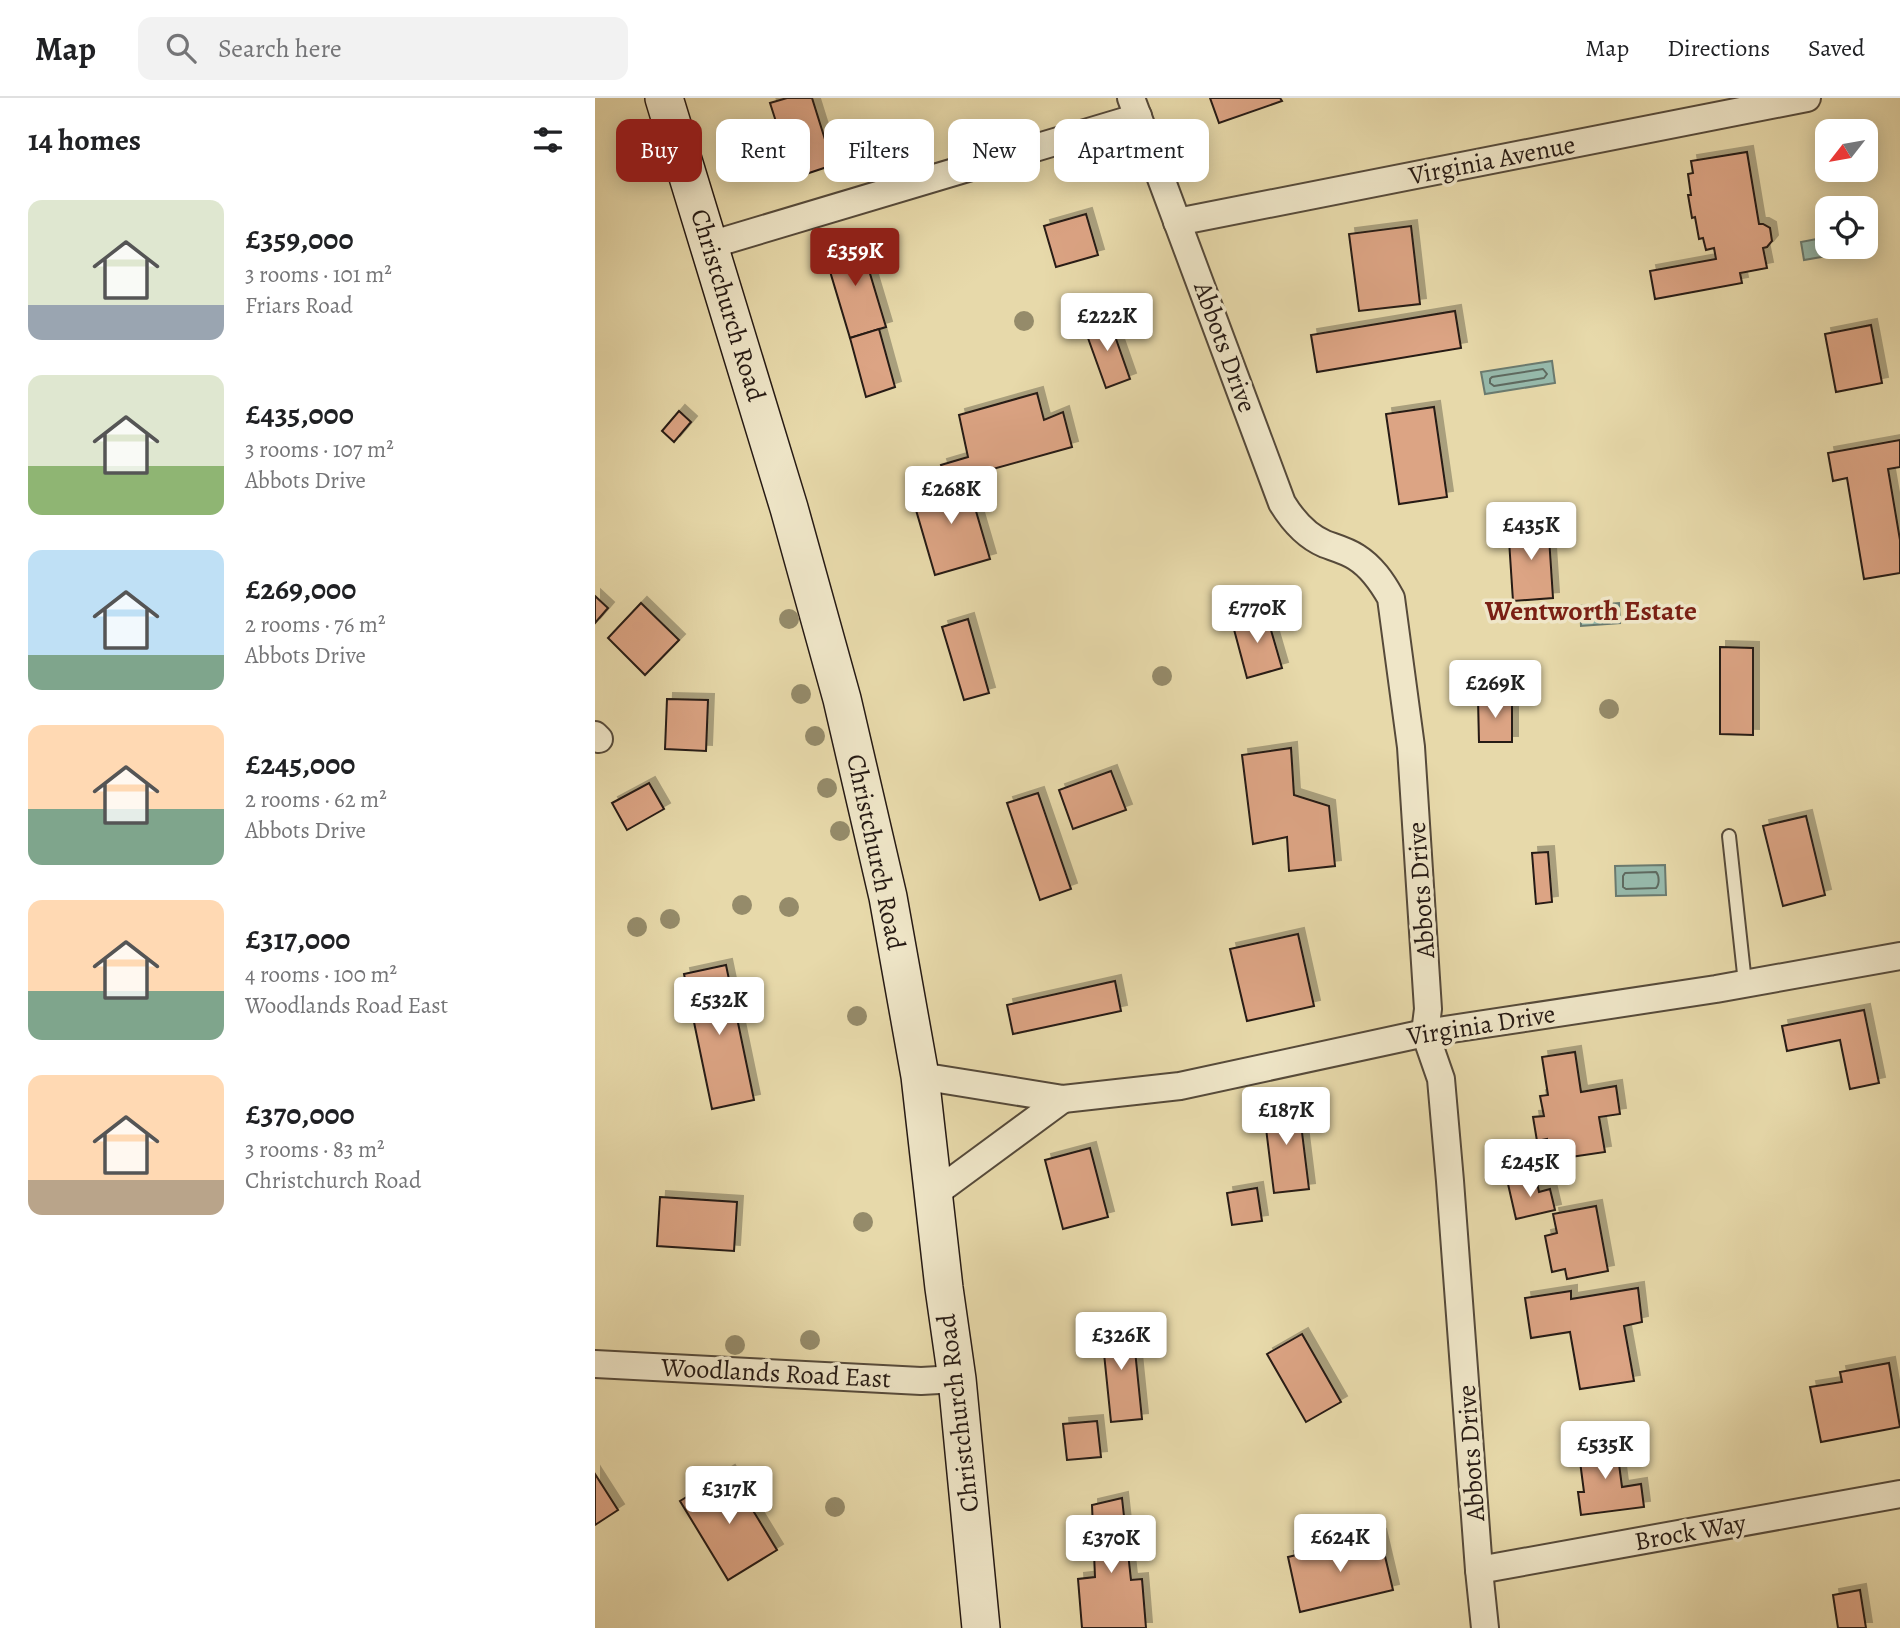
<!DOCTYPE html>
<meta charset="utf-8">
<style>
:root{--surface:#fff;--page:#f2f2f2;--text:#202124;--muted:#757577;--line:#e0e0e0;--accent:#8f2418}
body{margin:0;font-family:Alegreya,serif;background:var(--page);color:var(--text);height:100vh;display:flex;flex-direction:column;font-size:26px;white-space:nowrap}
*{box-sizing:border-box;margin:0}
p{font-size:23px;color:var(--muted)}
.icon{flex:none;width:38px;height:38px;fill:none;stroke:currentColor;stroke-width:2;stroke-linecap:round;stroke-linejoin:round}
.map{position:relative;flex:1;overflow:hidden}
.details{display:flex;flex-direction:column;background:var(--surface);width:595px}
.details>*{flex:none}
.banner{position:absolute;left:21px;top:21px;width:665px;height:63px;display:flex;gap:14px}
.needle{width:46px;rotate:239deg}
.tools{position:absolute;left:1220px;top:21px;display:grid;gap:14px}
.tools a{display:grid;place-items:center;width:63px;height:63px;border-radius:14px;background:var(--surface);box-shadow:0 4px 18px #0003;font-size:35px}
.price{position:absolute;translate:-50% -60px;padding:0 16px;border-radius:7px;background:#fff;color:#222;font-size:23px;line-height:46px;filter:drop-shadow(0 2px 4px #0008)}
.price::after{content:'';position:absolute;left:50%;top:42px;width:21px;height:16px;margin-left:-10px;background:inherit;clip-path:polygon(0 0,100% 0,50% 100%)}
.price.on{background:var(--accent);color:#fff}
ul{padding:0;list-style:none}
li{display:flex;align-items:center;gap:21px;height:175px;padding:0 28px}
li span{display:grid;place-items:center;flex:none;width:196px;height:140px;border-radius:14px;color:#555}
li>.icon{margin-inline-start:auto}
span .icon{width:84px;height:84px;fill:#fffc;stroke-width:1}
li b{font-size:30px}
h2{display:flex;justify-content:space-between;align-items:center;height:84px;padding:0 28px;font-size:30px}
.tag{padding:0 24px;border-radius:14px;background:var(--surface);box-shadow:0 4px 18px #0003;font-size:24px;line-height:63px}
.tag.on{background:var(--accent);color:#fff}
header{display:flex;align-items:center;gap:42px;box-sizing:border-box;height:98px;padding:0 35px;background:var(--surface);border-bottom:2px solid var(--line)}
header strong{font-size:33px}
nav{display:flex;gap:38px;margin-inline-start:auto;font-size:24px}
.search{width:490px;height:63px;background:var(--page);display:flex;align-items:center;gap:18px;box-sizing:border-box;padding:0 24px;border-radius:14px;color:var(--muted);font-size:26px}
main{display:flex;flex:1;min-height:0}
.map>svg:first-child{display:block}
.water{fill:#97baac;stroke:#6a7a6f;stroke-width:2}
.lines{fill:none;stroke-linecap:round;stroke-linejoin:round}
.shore{stroke:#5e6a60;stroke-width:2}
.building{fill:#dca484;stroke:#261a14;stroke-width:2;filter:url(#shadow)}
.lane-casing{stroke:#564a3a;stroke-width:16}
.street-casing{stroke:#564a3a;stroke-width:30}
.secondary-casing{stroke:#261a14;stroke-width:40}
.lane{stroke:#efe6c8;stroke-width:12}
.street{stroke:#efe6c8;stroke-width:26}
.secondary{stroke:#efe6c8;stroke-width:37}
.tree{fill:#958b6a}
.labels{text-anchor:middle;dominant-baseline:central;stroke-width:7;stroke-linejoin:round;paint-order:stroke}
.street-label{font-size:26px;fill:#261a14;stroke:#efe6c8}
.neighbourhood-label{font-size:28px;font-weight:bold;fill:#7a1f14;stroke:#efe6c8}
</style>
<header>
<strong>Map</strong>
<div class="search"><svg class="icon" aria-label="search" viewBox="0 0 24 24"><circle cx="10" cy="10" r="6"/><path d="M15 15l6 6"/></svg>Search here</div>
<nav><a>Map</a><a>Directions</a><a>Saved</a></nav>
</header>
<main>
<section class="details">
<h2>14 homes<svg class="icon" aria-label="filters" viewBox="0 0 24 24"><path d="M4 7h16M4 17h16"/><circle cx="9" cy="7" r="2"/><circle cx="15" cy="17" r="2"/></svg></h2>
<ul>
<li><span style="background:linear-gradient(#dfe7d0 75%,#9aa5b1 0)"><svg class="icon" aria-label="home" viewBox="0 0 24 24"><path d="M3 11l9-7 9 7M6 9v11h12V9"/></svg></span><div><b>£359,000</b><p>3 rooms · 101 m²</p><p>Friars Road</p></div></li>
<li><span style="background:linear-gradient(#dfe7d0 65%,#8fb573 0)"><svg class="icon" aria-label="home" viewBox="0 0 24 24"><path d="M3 11l9-7 9 7M6 9v11h12V9"/></svg></span><div><b>£435,000</b><p>3 rooms · 107 m²</p><p>Abbots Drive</p></div></li>
<li><span style="background:linear-gradient(#bfe0f5 75%,#7fa58c 0)"><svg class="icon" aria-label="home" viewBox="0 0 24 24"><path d="M3 11l9-7 9 7M6 9v11h12V9"/></svg></span><div><b>£269,000</b><p>2 rooms · 76 m²</p><p>Abbots Drive</p></div></li>
<li><span style="background:linear-gradient(#ffd9b3 60%,#7fa58c 0)"><svg class="icon" aria-label="home" viewBox="0 0 24 24"><path d="M3 11l9-7 9 7M6 9v11h12V9"/></svg></span><div><b>£245,000</b><p>2 rooms · 62 m²</p><p>Abbots Drive</p></div></li>
<li><span style="background:linear-gradient(#ffd9b3 65%,#7fa58c 0)"><svg class="icon" aria-label="home" viewBox="0 0 24 24"><path d="M3 11l9-7 9 7M6 9v11h12V9"/></svg></span><div><b>£317,000</b><p>4 rooms · 100 m²</p><p>Woodlands Road East</p></div></li>
<li><span style="background:linear-gradient(#ffd9b3 75%,#b9a48a 0)"><svg class="icon" aria-label="home" viewBox="0 0 24 24"><path d="M3 11l9-7 9 7M6 9v11h12V9"/></svg></span><div><b>£370,000</b><p>3 rooms · 83 m²</p><p>Christchurch Road</p></div></li>
</ul>
</section>
<div class="map">
<svg width="1305" height="1530" viewBox="0 0 1305 1530">
<defs>
<filter id="shadow"><feDropShadow dx="6" dy="-6" stdDeviation="0" flood-color="#0004"/></filter>
</defs>
<rect width="100%" height="100%" fill="#e7d9aa"/>
<filter id="stains"><feTurbulence type="fractalNoise" baseFrequency=".00286" numOctaves="4"/><feColorMatrix values="0 0 0 0 .2 0 0 0 0 .09 0 0 0 0 .02 0 0 0 .5 -.17"/></filter>
<radialGradient id="worn" r=".72"><stop offset=".6" stop-color="#630" stop-opacity="0"/><stop offset="1" stop-color="#630" stop-opacity=".3"/></radialGradient>
<g class="water">
<polygon points="1232,139 1232,149 1270,149 1271,141 1272,151 1209,162 1206,144"/>
<polygon points="957,263 960,285 890,296 886,274"/>
<polygon points="1024,505 1025,525 986,528 985,508"/>
<polygon points="1070,767 1071,797 1021,798 1020,768"/>
</g>
<g class="lines">
<g class="shore">
<polygon points="948,271 952,276 949,280 899,288 895,285 895,281 897,279"/>
<path d="M1061 774C1064 777 1065 786 1061 790L1031 791 1028 789V778L1030 775Z"/>
</g>
</g>
<g class="building">
<polygon points="192,0 217,0 238,67 199,80 175,5"/>
<polygon points="615,0 685,0 687,3 624,25"/>
<polygon points="1152,54 1164,126 1168,126 1175,130 1177,143 1172,149 1168,150 1172,170 1145,175 1147,185 1060,201 1055,173 1121,161 1119,150 1111,152 1108,140 1104,141 1100,119 1097,120 1093,97 1096,97 1093,76 1098,75 1096,63"/>
<polygon points="491,116 503,157 461,169 449,128"/>
<polygon points="816,128 825,206 764,213 754,136"/>
<polygon points="264,139 291,229 255,240 228,150"/>
<polygon points="860,213 866,250 722,274 716,237"/>
<polygon points="514,221 535,281 511,290 489,229"/>
<polygon points="1276,227 1287,285 1241,294 1230,236"/>
<polygon points="284,231 300,289 271,299 255,240"/>
<polygon points="442,295 449,322 468,314 477,349 351,384 346,367 373,359 364,317"/>
<polygon points="839,309 852,399 804,406 791,316"/>
<polygon points="84,313 96,324 79,344 67,333"/>
<polygon points="1305,342 1305,369 1293,371 1305,442 1305,475 1269,481 1252,380 1238,383 1233,355"/>
<polygon points="371,379 395,461 340,477 316,395"/>
<polygon points="953,424 958,500 918,503 913,427"/>
<polygon points="0,498 13,510 0,525"/>
<polygon points="46,505 84,542 50,577 13,540"/>
<polygon points="671,515 687,570 652,580 637,524"/>
<polygon points="373,521 394,595 369,602 347,529"/>
<polygon points="1125,549 1158,550 1158,637 1125,636"/>
<polygon points="917,600 917,644 884,644 883,601"/>
<polygon points="72,601 113,602 111,653 70,651"/>
<polygon points="696,650 699,697 734,708 740,768 694,773 692,739 658,746 647,657"/>
<polygon points="516,673 531,712 478,731 464,692"/>
<polygon points="54,685 69,711 32,732 17,705"/>
<polygon points="443,695 476,791 445,802 412,705"/>
<polygon points="1211,718 1230,797 1188,808 1168,728"/>
<polygon points="953,754 957,804 941,806 937,755"/>
<polygon points="703,836 719,908 652,923 635,851"/>
<polygon points="131,867 159,1002 117,1011 89,876"/>
<polygon points="520,883 526,913 418,936 412,907"/>
<polygon points="1269,912 1284,985 1255,991 1245,942 1192,953 1187,928"/>
<polygon points="980,954 986,994 1021,988 1025,1016 1004,1019 1010,1054 955,1062 952,1041 942,1043 938,1019 949,1018 945,998 953,997 947,959"/>
<polygon points="703,1002 714,1091 679,1095 668,1006"/>
<polygon points="495,1050 513,1119 468,1131 450,1062"/>
<polygon points="941,1080 944,1094 955,1091 960,1112 921,1121 913,1086"/>
<polygon points="662,1090 667,1123 637,1127 632,1095"/>
<polygon points="65,1099 142,1104 139,1153 62,1148"/>
<polygon points="1001,1108 1013,1173 972,1181 970,1171 957,1174 950,1138 962,1135 958,1116"/>
<polygon points="1043,1190 1047,1224 1029,1228 1039,1283 985,1291 975,1234 936,1240 930,1200 976,1193 976,1201"/>
<polygon points="537,1223 547,1321 516,1324 506,1226"/>
<polygon points="707,1236 746,1304 711,1324 672,1256"/>
<polygon points="1294,1265 1305,1329 1226,1344 1215,1289 1247,1284 1245,1274"/>
<polygon points="502,1323 506,1359 472,1362 468,1326"/>
<polygon points="1021,1343 1027,1389 1046,1386 1049,1409 986,1417 983,1394 989,1394 983,1348"/>
<polygon points="134,1373 182,1452 133,1482 85,1403"/>
<polygon points="0,1376 23,1412 0,1427"/>
<polygon points="527,1400 536,1482 547,1481 551,1530 487,1530 483,1481 500,1479 497,1407"/>
<polygon points="785,1437 798,1492 705,1514 693,1459"/>
<polygon points="1265,1492 1271,1530 1243,1530 1238,1497"/>
</g>
<g class="lines">
<g class="lane-casing">
<polyline id="lane" points="1134,738 1150,885"/>
</g>
<g class="street-casing">
<g id="street">
<path d="M536 0 687 405C698 423 711 438 730 446 741 450 752 453 761 459 777 469 787 484 796 500L816 649 833 911 830 935 846 981 855 1083 884 1472 890 1530"/>
<polyline points="582,124 1212,0"/>
<polyline points="115,147 530,23 543,18"/>
<polyline points="0,637 4,641"/>
<polyline points="325,978 468,1001 585,988 830,935 1121,891 1305,858"/>
<polyline points="339,1096 468,1001"/>
<polyline points="0,1266 326,1283 362,1281"/>
<polyline points="884,1472 1305,1396"/>
</g>
</g>
<g class="secondary-casing">
<polyline id="secondary" points="69,0 194,410 247,601 293,799 325,978 349,1190 362,1281 386,1530"/>
</g>
<use href="#lane" class="lane"/>
<use href="#street" class="street"/>
<use href="#secondary" class="secondary"/>
</g>
<g class="tree">
<circle cx="429" cy="223" r="10"/>
<circle cx="194" cy="521" r="10"/>
<circle cx="567" cy="578" r="10"/>
<circle cx="206" cy="596" r="10"/>
<circle cx="1014" cy="611" r="10"/>
<circle cx="220" cy="638" r="10"/>
<circle cx="232" cy="690" r="10"/>
<circle cx="245" cy="733" r="10"/>
<circle cx="147" cy="807" r="10"/>
<circle cx="194" cy="809" r="10"/>
<circle cx="75" cy="821" r="10"/>
<circle cx="42" cy="829" r="10"/>
<circle cx="262" cy="918" r="10"/>
<circle cx="268" cy="1124" r="10"/>
<circle cx="215" cy="1242" r="10"/>
<circle cx="140" cy="1247" r="10"/>
<circle cx="240" cy="1409" r="10"/>
</g>
<g class="labels">
<g class="street-label">
<text transform="translate(897 62) rotate(-11)">Virginia Avenue</text>
<text transform="translate(133 207) rotate(73)">Christchurch Road</text>
<text transform="translate(630 249) rotate(70)">Abbots Drive</text>
<text transform="translate(281 754) rotate(78)">Christchurch Road</text>
<text transform="translate(826 792) rotate(-94)">Abbots Drive</text>
<text transform="translate(886 927) rotate(-9)">Virginia Drive</text>
<text transform="translate(181 1275) rotate(3)">Woodlands Road East</text>
<text transform="translate(363 1315) rotate(-97)">Christchurch Road</text>
<text transform="translate(876 1355) rotate(-94)">Abbots Drive</text>
<text transform="translate(1095 1434) rotate(-10)">Brock Way</text>
</g>
<g class="neighbourhood-label">
<text x="996" y="513">Wentworth Estate</text>
</g>
</g>
<rect width="100%" height="100%" filter="url(#stains)"/>
<rect width="100%" height="100%" fill="url(#worn)"/>
</svg>
<div class="tools">
<a><svg class="needle" viewBox="-14 -14 28 28"><path d="M0-13l5 13h-10z" fill="#e53935"/><path d="M0 13l5-13h-10z" fill="#757577"/></svg></a>
<a><svg class="icon" aria-label="locate" viewBox="0 0 24 24"><circle cx="12" cy="12" r="6"/><path d="M12 2v4M12 18v4M2 12h4M18 12h4"/></svg></a>
</div>
<b class="price on" style="left:260px;top:190px">£359K</b>
<b class="price" style="left:512px;top:255px">£222K</b>
<b class="price" style="left:356px;top:428px">£268K</b>
<b class="price" style="left:936px;top:464px">£435K</b>
<b class="price" style="left:662px;top:547px">£770K</b>
<b class="price" style="left:900px;top:622px">£269K</b>
<b class="price" style="left:124px;top:939px">£532K</b>
<b class="price" style="left:691px;top:1049px">£187K</b>
<b class="price" style="left:935px;top:1101px">£245K</b>
<b class="price" style="left:526px;top:1274px">£326K</b>
<b class="price" style="left:1010px;top:1383px">£535K</b>
<b class="price" style="left:134px;top:1428px">£317K</b>
<b class="price" style="left:745px;top:1476px">£624K</b>
<b class="price" style="left:516px;top:1477px">£370K</b>
<div class="banner">
<a class="tag on">Buy</a>
<a class="tag">Rent</a>
<a class="tag">Filters</a>
<a class="tag">New</a>
<a class="tag">Apartment</a>
</div>
</div>
</main>
